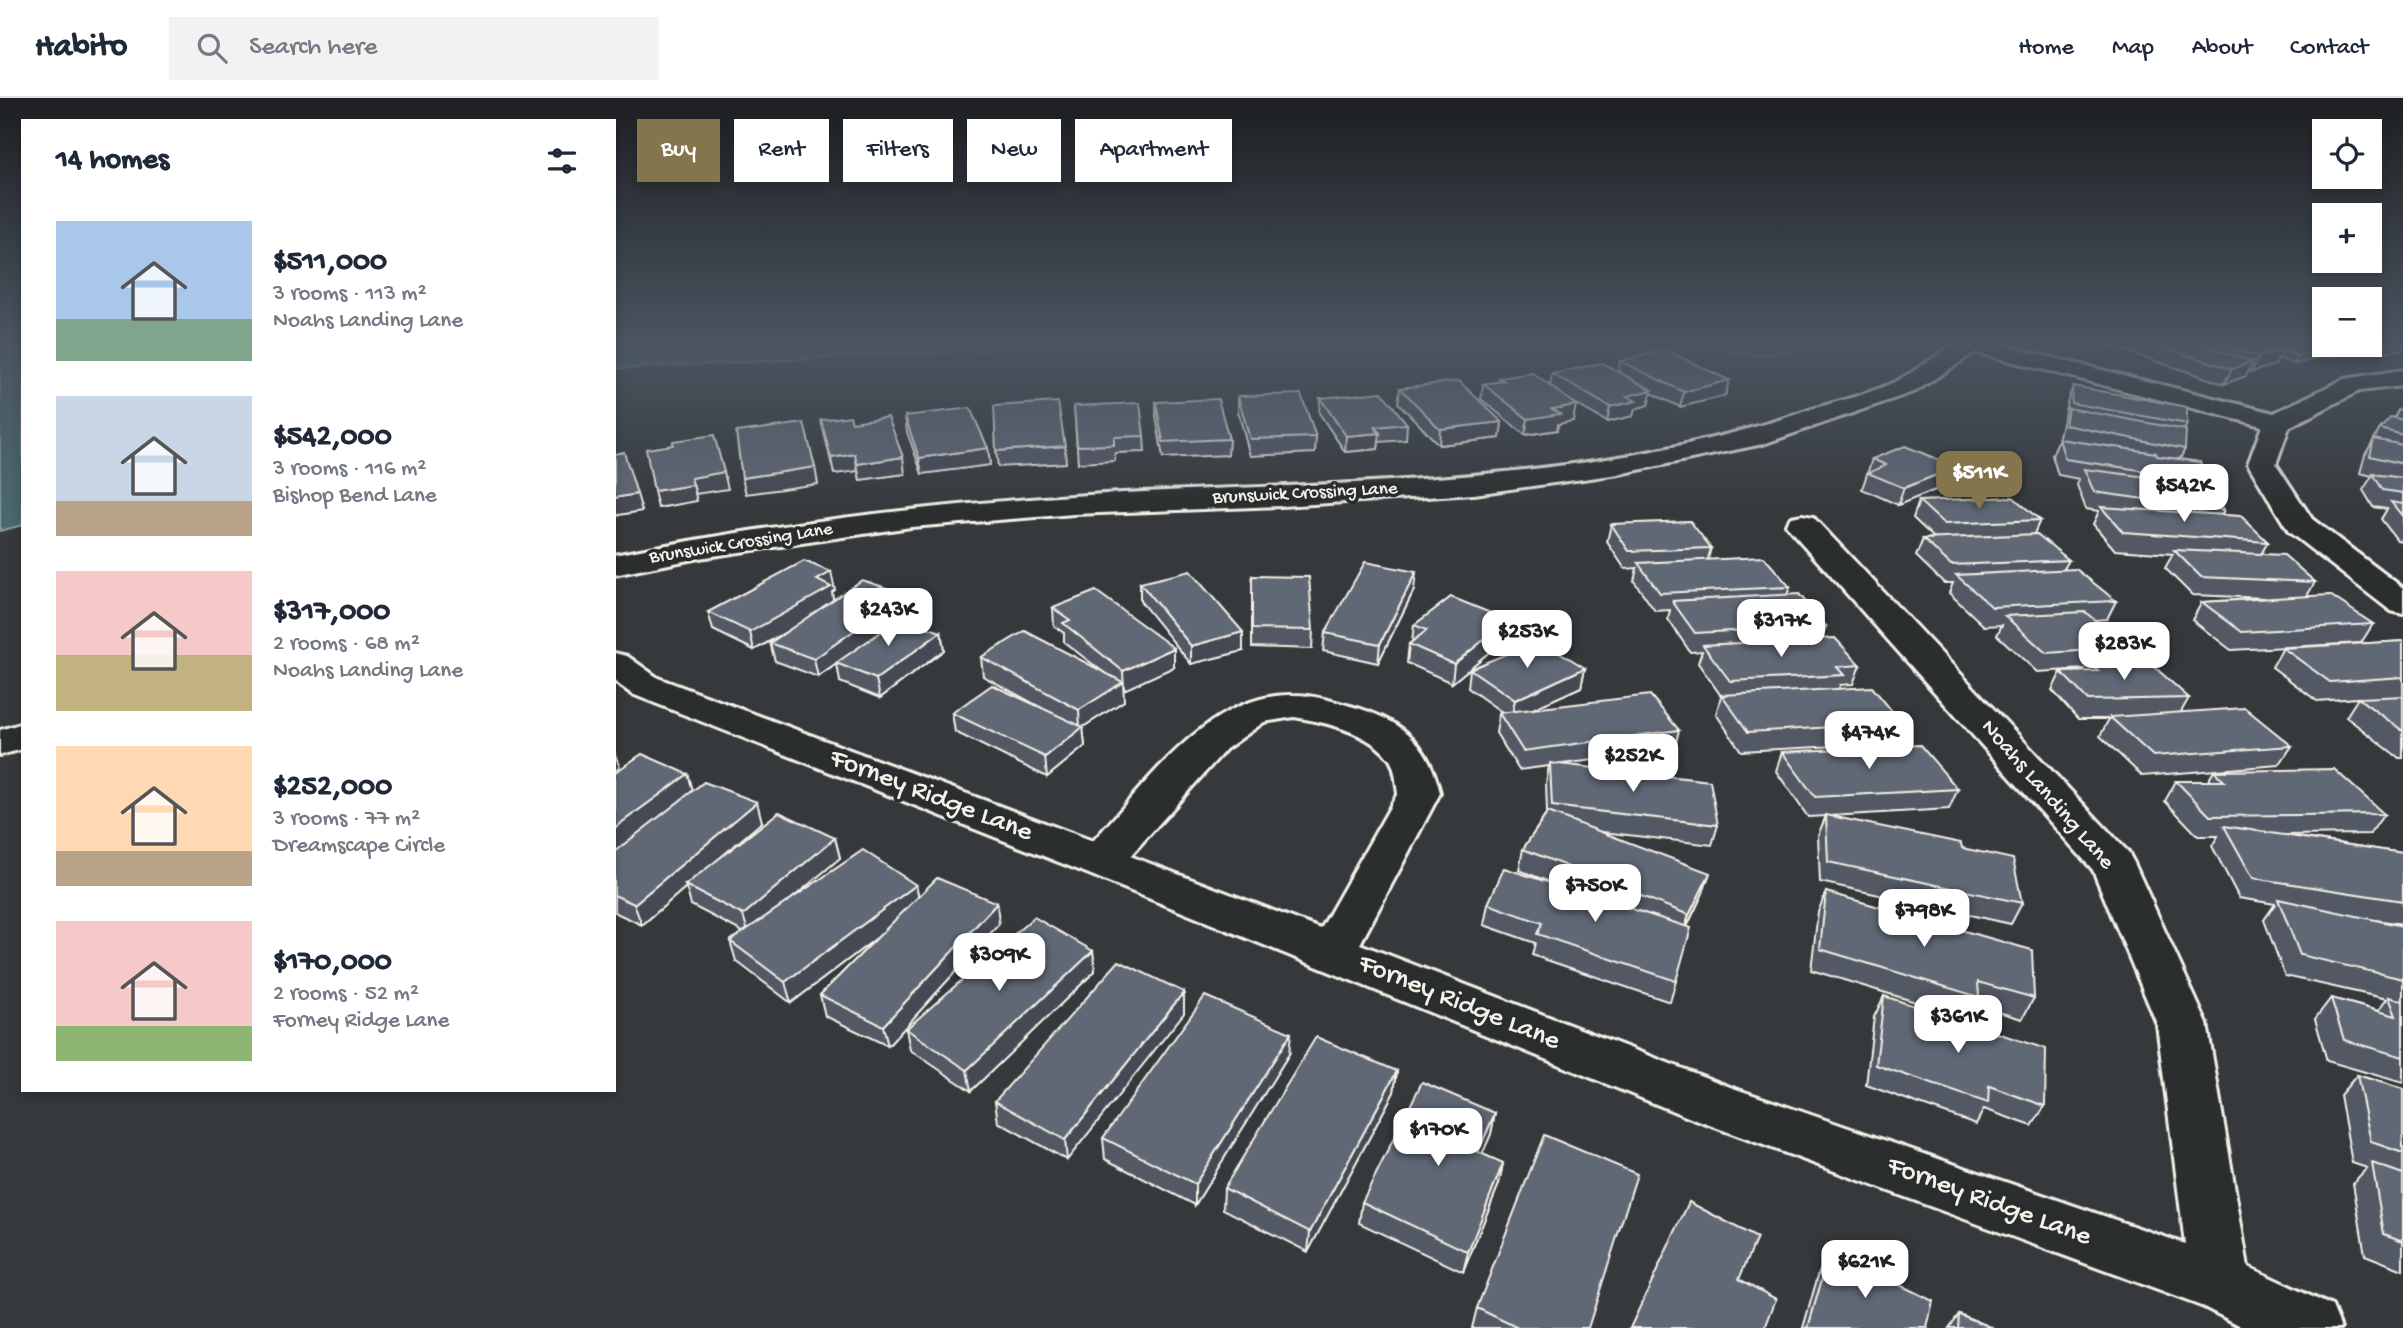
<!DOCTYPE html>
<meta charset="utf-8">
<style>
:root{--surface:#fff;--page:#f2f2f3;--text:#1f2937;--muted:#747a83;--line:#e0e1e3;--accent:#84754c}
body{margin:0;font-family:"Gochi Hand",sans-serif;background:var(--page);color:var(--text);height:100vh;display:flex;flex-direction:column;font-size:26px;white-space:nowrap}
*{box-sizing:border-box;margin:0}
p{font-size:23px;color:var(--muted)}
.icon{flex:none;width:38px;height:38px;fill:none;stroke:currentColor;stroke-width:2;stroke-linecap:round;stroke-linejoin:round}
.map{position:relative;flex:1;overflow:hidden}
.sheet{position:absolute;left:21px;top:21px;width:595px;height:973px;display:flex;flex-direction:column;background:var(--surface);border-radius:0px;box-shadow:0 4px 10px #0003}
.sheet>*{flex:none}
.guide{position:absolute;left:637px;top:21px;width:665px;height:63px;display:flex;gap:14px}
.controls{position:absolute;left:2312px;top:21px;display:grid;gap:14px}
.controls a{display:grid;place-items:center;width:70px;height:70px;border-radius:0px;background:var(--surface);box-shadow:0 4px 10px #0003;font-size:35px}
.price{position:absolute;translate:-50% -60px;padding:0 16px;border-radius:14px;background:#fff;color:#222;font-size:23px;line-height:46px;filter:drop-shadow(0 2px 4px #0008)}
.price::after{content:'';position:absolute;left:50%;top:42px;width:21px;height:16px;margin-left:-10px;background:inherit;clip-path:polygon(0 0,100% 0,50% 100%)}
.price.current{background:var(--accent);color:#fff}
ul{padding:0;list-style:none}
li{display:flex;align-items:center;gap:21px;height:175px;padding:0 35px}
li span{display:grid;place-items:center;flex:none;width:196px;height:140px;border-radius:0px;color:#555}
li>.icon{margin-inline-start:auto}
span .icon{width:84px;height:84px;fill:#fffc;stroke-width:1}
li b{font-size:30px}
h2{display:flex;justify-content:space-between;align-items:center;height:84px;padding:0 35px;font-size:30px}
.chip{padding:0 24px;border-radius:0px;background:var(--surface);box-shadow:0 4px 10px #0003;font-size:24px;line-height:63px}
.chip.current{background:var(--accent);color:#fff}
header{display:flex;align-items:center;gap:42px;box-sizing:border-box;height:98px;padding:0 35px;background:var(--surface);border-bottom:2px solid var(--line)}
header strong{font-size:33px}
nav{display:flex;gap:38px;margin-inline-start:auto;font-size:24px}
.search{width:490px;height:63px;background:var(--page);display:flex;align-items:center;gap:18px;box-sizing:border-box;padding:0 24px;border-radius:0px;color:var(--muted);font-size:26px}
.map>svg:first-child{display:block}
.water{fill:#49676c;stroke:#8d9e9e;stroke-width:2}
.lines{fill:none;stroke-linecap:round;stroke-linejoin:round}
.minor-casing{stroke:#f4f1e8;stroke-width:6}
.minor{fill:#2a2d2e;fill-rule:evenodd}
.wall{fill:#535965;stroke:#f4f1e8;stroke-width:2}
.shaded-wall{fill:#444953;stroke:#f4f1e8;stroke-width:2}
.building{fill:#616876;stroke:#f4f1e8;stroke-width:2}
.labels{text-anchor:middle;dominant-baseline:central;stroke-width:7;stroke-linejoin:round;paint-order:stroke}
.far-street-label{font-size:19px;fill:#f4f1e8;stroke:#2a2d2e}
.street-label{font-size:23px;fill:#f4f1e8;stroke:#2a2d2e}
.near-street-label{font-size:28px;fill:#f4f1e8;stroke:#2a2d2e}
</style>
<header>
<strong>Habito</strong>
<div class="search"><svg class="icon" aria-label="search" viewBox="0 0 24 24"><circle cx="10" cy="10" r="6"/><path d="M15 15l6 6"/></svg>Search here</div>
<nav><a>Home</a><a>Map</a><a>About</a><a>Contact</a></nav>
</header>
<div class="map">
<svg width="2403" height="1230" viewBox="0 0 2403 1230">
<rect width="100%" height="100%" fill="#35393c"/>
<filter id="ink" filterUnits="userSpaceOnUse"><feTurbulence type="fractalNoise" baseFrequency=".0143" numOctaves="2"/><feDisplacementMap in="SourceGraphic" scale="14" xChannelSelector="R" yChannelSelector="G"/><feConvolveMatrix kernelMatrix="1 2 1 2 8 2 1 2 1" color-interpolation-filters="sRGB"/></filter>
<g filter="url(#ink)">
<g class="water">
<polygon points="0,244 23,244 23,427 0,433"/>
<polygon points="614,244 1130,244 614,271"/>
<path d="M1701 244H1813C1770 262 1745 262 1701 244Z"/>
</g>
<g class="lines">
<g class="minor-casing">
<g id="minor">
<path d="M1958 244H1990L2274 315 2344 281 2403 272V288L2359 293 2289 329 2276 366 2312 421 2403 490V516L2391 513 2289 434 2248 366 2262 328 1975 254 1916 293 1763 346 1619 376 1474 396 1281 408 1074 416 911 429 699 460 614 477V457C765 427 918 408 1072 398 1316 382 1568 393 1803 314 1833 304 1873 296 1900 281 1920 270 1939 256 1958 244Z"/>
<path d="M1802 417 1813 419 2128 754 2134 765 2207 926 2248 1169 2332 1208 2341 1230H2245L2204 1209 1693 1021 1084 774 632 596 614 583V555L627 558 658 580 1093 743C1146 687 1207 595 1293 597 1316 597 1339 605 1361 611 1407 626 1429 648 1440 695L1360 846 1730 989 2185 1146 2157 926 2093 772 1791 433 1786 426 1791 419ZM1294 619C1325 624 1371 634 1390 662 1396 671 1396 685 1398 695L1321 831 1130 758 1226 651 1264 624Z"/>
<polygon points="23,625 23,651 0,657 0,632"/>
</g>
</g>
<use href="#minor" class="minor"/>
</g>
<g class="wall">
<polygon points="2108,244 2324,244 2324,247 2370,247 2370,244 2403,244 2403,252 2374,254 2363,248 2359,255 2327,259 2320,257 2319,260 2294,266 2278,260 2275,267 2251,274 2248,273 2246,278 2224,286 2107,247"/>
<polygon points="1620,263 1729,282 1725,298 1680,309 1651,295 1648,307 1635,311 1633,318 1607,324 1570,303 1573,323 1558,326 1557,332 1525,337 1481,301 1483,286 1499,284 1499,280 1550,288 1552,276 1618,274"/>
<polygon points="2073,288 2187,326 2184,332 2185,351 2180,361 2208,382 2206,387 2224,412 2222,416 2268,444 2261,456 2315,484 2307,498 2373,526 2361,545 2231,552 2192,522 2202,504 2265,500 2192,497 2165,470 2173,456 2115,452 2093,426 2099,413 2086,411 2077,387 2079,381 2058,377 2052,357 2058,343 2062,325 2064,319 2067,304"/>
<polygon points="1400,290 1502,324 1500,340 1439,347 1398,305"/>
<polygon points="1238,298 1316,339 1315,355 1250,358 1238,313"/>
<polygon points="1320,300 1407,326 1406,342 1379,344 1378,351 1345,354 1319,315"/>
<polygon points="1156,304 1229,341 1228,357 1163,360 1156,319"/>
<polygon points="1074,308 1144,338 1145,354 1115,355 1115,363 1078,365"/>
<polygon points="2403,309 2403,443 2397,442 2381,421 2387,411 2373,409 2363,392 2372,378 2360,375 2365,357 2380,331 2394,320 2398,312"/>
<polygon points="905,318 988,350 990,367 922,376 907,334"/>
<polygon points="821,322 852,324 905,376 860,382 858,373 834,376"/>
<polygon points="1065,348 1066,365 998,369 996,353"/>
<polygon points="1872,361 1956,369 1950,386 1898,407 1862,391"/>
<polygon points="1919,403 2040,422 2034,436 2069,462 2064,471 2116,503 2107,521 2094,522 2129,550 2122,563 2189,600 2181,614 2292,648 2279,667 2142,678 2100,638 2109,621 2078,621 2052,592 2061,574 2083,573 2084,571 2037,574 1997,537 2002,527 1984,528 1949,495 1953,485 1944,485 1916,458 1923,441 1934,440 1913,420"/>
<polygon points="1611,426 1711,450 1708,461 1790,489 1787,497 1826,528 1822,540 1860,567 1853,586 1840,587 1839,591 1902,625 1895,645 1741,653 1716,616 1721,598 1698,565 1702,553 1690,554 1668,521 1670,512 1655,513 1634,483 1637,470 1625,471 1607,444"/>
<polygon points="1252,478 1313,532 1312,551 1252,549"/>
<polygon points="1140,485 1243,553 1191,566 1140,503"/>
<polygon points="835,492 832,494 833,502 908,515 885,531 941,534 944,552 880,600 840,584 837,566 818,579 775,563 770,545 783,536 754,552 713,532 708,514"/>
<polygon points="1414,492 1378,565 1323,553 1325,535"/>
<polygon points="1053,510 1174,569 1123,591 1124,603 1083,629 1085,648 1047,679 955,634 952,615 1040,609 983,578 981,559 1099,571 1064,544 1064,535 1054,528"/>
<polygon points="1508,522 1505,541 1452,585 1407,565 1409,546 1412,544 1414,527"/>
<polygon points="2403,543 2403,660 2399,660 2346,619 2358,600 2317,603 2272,569 2283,550"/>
<polygon points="1585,570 1581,589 1532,611 1679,632 1674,652 1562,666 1718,727 1712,747 1602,734 1703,795 1687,829 1676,883 1670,904 1532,857 1535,845 1484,827 1488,806 1560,788 1519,772 1523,751 1547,715 1546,685 1549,668 1519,672 1496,635 1499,615 1503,615 1468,590 1470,571"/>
<polygon points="1782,654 1958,691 1949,711 1830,718 1962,750 2022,805 2011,826 1820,784 1818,737 1826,718 1808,719 1776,673"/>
<polygon points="2214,673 2384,716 2370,736 2285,737 2403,755 2403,826 2368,821 2403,828 2403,985 2327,963 2315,921 2331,900 2378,913 2387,901 2285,878 2264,822 2275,806 2239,800 2212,748 2218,738 2198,738 2165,703 2176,683 2208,683"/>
<polygon points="614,675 688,676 693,693 762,724 730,752 835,740 840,760 796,797 916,787 919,799 999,826 888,948 825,918 820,897 878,839 791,905 736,863 730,843 743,834 691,807 686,789 642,827 614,814"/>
<polygon points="1826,794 2034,900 2022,921 1975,907 1968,920 1811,872 1818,814"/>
<polygon points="1093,853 1095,873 971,993 910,952 906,931"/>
<polygon points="1184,894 1184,915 1067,1062 998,1024 995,1003"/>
<polygon points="1884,898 2045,1008 2032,1028 1984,1011 1976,1026 1866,987 1874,919"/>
<polygon points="1289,956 1195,1107 1105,1061 1103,1040"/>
<polygon points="1397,973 1394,994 1308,1154 1223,1111 1224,1090"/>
<polygon points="2357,977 2403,991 2403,1172 2365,1157 2353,1085 2367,1070 2352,1065 2340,997"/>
<polygon points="1495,1015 1491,1036 1482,1056 1503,1065 1499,1086 1463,1174 1359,1125 1362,1104"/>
<polygon points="1830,1153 1927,1230 1803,1230 1819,1174"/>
<polygon points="1477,1210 1588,1230 1472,1230"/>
<polygon points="1959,1216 1993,1230 1949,1230"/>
</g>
<g class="shaded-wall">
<polygon points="2363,247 2359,255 2327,259 2331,252"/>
<polygon points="2283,252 2275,267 2251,274 2259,259"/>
<polygon points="2323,252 2319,260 2294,266 2298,258"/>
<polygon points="2253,263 2246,278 2224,286 2232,271"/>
<polygon points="1729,282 1725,298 1680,309 1684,294"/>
<polygon points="1652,292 1648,307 1635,311 1633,318 1607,324 1610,309 1627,298"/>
<polygon points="1576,307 1573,323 1558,326 1557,332 1525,337 1528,321 1552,311"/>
<polygon points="1502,324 1500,340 1439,347 1440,331"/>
<polygon points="1380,335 1378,351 1345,354 1346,338"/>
<polygon points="988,350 990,367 922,376 919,360"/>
<polygon points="855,356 858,373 834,376 831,360"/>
<polygon points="903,359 905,376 860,382 857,366"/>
<polygon points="815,369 818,386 746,396 742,380"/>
<polygon points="1956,369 1950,386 1898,407 1904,390"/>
<polygon points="724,374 728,391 696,396 691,380"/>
<polygon points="693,387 697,403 658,410 654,393"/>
<polygon points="637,396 642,413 614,418 614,400"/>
<polygon points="831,474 835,492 832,494 834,507 754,552 750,534 817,482"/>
<polygon points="1416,474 1414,492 1378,565 1380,546"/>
<polygon points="905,496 908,515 818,579 814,561"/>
<polygon points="1508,522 1505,541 1452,585 1454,566"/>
<polygon points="941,534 944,552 880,600 876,581"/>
<polygon points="1243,534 1243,553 1191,566 1191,548"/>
<polygon points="1174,550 1174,569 1124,592 1123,573"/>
<polygon points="1585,570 1581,589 1511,621 1515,602"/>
<polygon points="1123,584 1124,603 1083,629 1085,648 1047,679 1045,659 1080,631 1079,612"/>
<polygon points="614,654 620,669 614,673"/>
<polygon points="688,676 694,696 614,755 614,730"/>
<polygon points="757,704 762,724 687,788 685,787 686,789 642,827 634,806"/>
<polygon points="835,740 840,760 749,837 743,817"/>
<polygon points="1710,775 1703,795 1682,838 1689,817"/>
<polygon points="916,787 920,807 791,905 785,884"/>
<polygon points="997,805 999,826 888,948 883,928"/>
<polygon points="1093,853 1095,873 971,993 967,972"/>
<polygon points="1184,894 1184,915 1067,1062 1065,1042"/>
<polygon points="1291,935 1289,956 1195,1107 1195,1086"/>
<polygon points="1397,973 1394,994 1308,1154 1310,1134"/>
<polygon points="1495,1015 1491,1036 1474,1075 1478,1054"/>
<polygon points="1503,1065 1499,1086 1463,1174 1468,1154"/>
</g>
<g class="building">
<polygon points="2146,244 2191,244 2253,263 2232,271"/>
<polygon points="2210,244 2256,244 2283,252 2259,259"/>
<polygon points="2256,244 2297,244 2323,252 2298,258"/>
<polygon points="2310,244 2324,244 2324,247 2363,247 2331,252"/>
<polygon points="1665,252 1729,282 1684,294 1620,263"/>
<polygon points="1602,265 1652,292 1627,298 1636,303 1610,309 1552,276"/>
<polygon points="1532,275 1576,307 1552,311 1560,316 1528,321 1483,286 1504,283 1499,280"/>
<polygon points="1459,283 1502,324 1440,331 1400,290"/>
<polygon points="2073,288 2187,309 2187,326 2071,305"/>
<polygon points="1382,294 1407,326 1375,329 1380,335 1346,338 1320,300"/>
<polygon points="1301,296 1316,339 1250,341 1238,298"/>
<polygon points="1218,301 1229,341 1163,344 1156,304"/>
<polygon points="1058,304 1065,348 996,353 994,308"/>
<polygon points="1140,305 1144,338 1114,339 1114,347 1077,348 1074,308"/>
<polygon points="970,310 988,350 919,360 905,318"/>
<polygon points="2068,310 2186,332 2185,351 2065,327"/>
<polygon points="850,318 852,324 888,319 903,359 857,366 855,356 831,360 821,322"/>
<polygon points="2391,319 2403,322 2403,337 2380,331"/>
<polygon points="804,325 815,369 742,380 736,334"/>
<polygon points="714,337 724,374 691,380 693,387 654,393 646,351 673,347 673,343"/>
<polygon points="2059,341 2156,355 2157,358 2200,364 2208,382 2065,361"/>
<polygon points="2374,341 2403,347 2403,366 2370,358"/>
<polygon points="1905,348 1956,369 1904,390 1868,375 1886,367 1872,361"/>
<polygon points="624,354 637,396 614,400 614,356"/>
<polygon points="2084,371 2210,387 2224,412 2094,394"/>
<polygon points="2373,376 2403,380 2403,395 2383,392"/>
<polygon points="2013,399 2040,422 1944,426 1919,403"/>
<polygon points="2391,404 2403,406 2403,419"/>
<polygon points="2101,409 2241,418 2268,444 2123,434"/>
<polygon points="1690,423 1711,450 1629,453 1611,426"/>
<polygon points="2037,436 2069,462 1951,467 1923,441"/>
<polygon points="2174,452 2284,457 2315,484 2201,479"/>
<polygon points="1764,459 1790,489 1660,495 1638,465"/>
<polygon points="804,463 831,474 817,482 831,489 750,534 708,514"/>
<polygon points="1365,464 1416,474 1380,546 1325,535"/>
<polygon points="2076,471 2116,503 1992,509 1956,477"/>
<polygon points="1190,473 1243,534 1191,548 1140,485"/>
<polygon points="1252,478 1309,479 1313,532 1252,531"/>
<polygon points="862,482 905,496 814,561 770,545"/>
<polygon points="1096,493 1174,550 1123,573 1063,525 1070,522 1053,510"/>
<polygon points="1799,496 1826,528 1695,535 1672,503"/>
<polygon points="2330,497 2373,526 2242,534 2202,504"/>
<polygon points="1451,499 1508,522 1454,566 1409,546 1427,532 1414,527"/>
<polygon points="2085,514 2129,550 2046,555 2005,518"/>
<polygon points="901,520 941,534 876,581 836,565"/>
<polygon points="1025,533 1123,584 1079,612 981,559"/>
<polygon points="1835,540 1860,567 1837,569 1844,577 1730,583 1703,547"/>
<polygon points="1540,542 1585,570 1515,602 1470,571"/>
<polygon points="2403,543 2403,579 2330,584 2283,550"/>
<polygon points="2088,563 2148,563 2189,600 2088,602 2061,574 2098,573"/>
<polygon points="992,587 1083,629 1045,659 952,615"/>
<polygon points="1872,589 1902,625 1748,634 1722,597"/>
<polygon points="1650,597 1679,632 1523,653 1499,615"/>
<polygon points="2403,598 2403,633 2358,600"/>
<polygon points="2245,610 2292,648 2153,658 2110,619"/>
<polygon points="1920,647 1958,691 1815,699 1782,654"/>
<polygon points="642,656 688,676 614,730 614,675"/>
<polygon points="1550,665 1710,683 1718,727 1552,708"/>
<polygon points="2334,671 2384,716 2210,718 2176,683 2224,683 2214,673"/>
<polygon points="704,684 757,704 634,806 614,797 614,754"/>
<polygon points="779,714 835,740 743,817 685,787"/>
<polygon points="1548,714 1710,775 1689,817 1523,751"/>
<polygon points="1826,717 1961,745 1962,750 2013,761 2022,805 1828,764"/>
<polygon points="2224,728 2403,755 2403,803 2253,780"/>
<polygon points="863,752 916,787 785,884 730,843"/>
<polygon points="1504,770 1691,830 1676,883 1537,836 1542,825 1488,806"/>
<polygon points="937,780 997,805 883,928 820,897"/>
<polygon points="1826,794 2032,852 2034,900 1978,884 1979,899 1820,851"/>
<polygon points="2278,801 2403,828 2403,881 2300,857"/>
<polygon points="1034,819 1093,853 967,972 906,931"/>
<polygon points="1119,863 1184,894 1065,1042 995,1003"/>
<polygon points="1205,898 1291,935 1195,1086 1103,1040"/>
<polygon points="1884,898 2046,951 2045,1008 1989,988 1988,1005 1876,967"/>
<polygon points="2389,899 2403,903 2403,959 2344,942 2331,900 2396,918"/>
<polygon points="1316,939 1397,973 1310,1134 1224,1090"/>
<polygon points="2357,977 2403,991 2403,1055 2371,1044"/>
<polygon points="1422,984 1495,1015 1478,1054 1503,1065 1468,1154 1362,1104"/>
<polygon points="1544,1037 1637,1076 1588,1230 1518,1230 1477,1210"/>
<polygon points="2372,1065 2403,1076 2403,1143 2384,1136"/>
<polygon points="1689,1104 1757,1140 1739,1181 1776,1201 1765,1230 1630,1230"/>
<polygon points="1830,1153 1933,1203 1927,1230 1808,1230"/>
<polygon points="1959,1216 1993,1230 1958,1230"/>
</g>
</g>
<linearGradient id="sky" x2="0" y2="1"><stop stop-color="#1d1f21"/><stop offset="0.59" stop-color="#4b5461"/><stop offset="1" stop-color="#4b5461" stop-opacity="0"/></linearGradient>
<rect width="2403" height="416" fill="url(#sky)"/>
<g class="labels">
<g class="far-street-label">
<text transform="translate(1305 396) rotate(-3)">Brunswick Crossing Lane</text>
<text transform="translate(741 446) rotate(-9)">Brunswick Crossing Lane</text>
</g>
<g class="street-label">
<text transform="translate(2047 697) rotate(49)">Noahs Landing Lane</text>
</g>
<g class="near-street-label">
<text transform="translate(931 698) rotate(21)">Forney Ridge Lane</text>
<text transform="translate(1459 905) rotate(22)">Forney Ridge Lane</text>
<text transform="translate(1989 1104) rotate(20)">Forney Ridge Lane</text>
</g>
</g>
</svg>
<div class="controls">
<a><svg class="icon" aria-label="locate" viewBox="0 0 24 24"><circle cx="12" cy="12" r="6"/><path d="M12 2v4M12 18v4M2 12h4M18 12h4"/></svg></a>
<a>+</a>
<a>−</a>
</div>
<b class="price current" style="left:1979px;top:413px">$511K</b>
<b class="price" style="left:2184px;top:426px">$542K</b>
<b class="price" style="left:888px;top:550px">$243K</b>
<b class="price" style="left:1781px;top:561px">$317K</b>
<b class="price" style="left:1527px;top:572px">$253K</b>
<b class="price" style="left:2124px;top:584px">$283K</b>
<b class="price" style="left:1869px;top:673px">$474K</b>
<b class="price" style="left:1633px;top:696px">$252K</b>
<b class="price" style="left:1595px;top:826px">$750K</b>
<b class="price" style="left:1924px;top:851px">$798K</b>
<b class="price" style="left:999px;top:895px">$309K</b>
<b class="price" style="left:1958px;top:957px">$361K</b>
<b class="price" style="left:1438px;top:1070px">$170K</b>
<b class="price" style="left:1865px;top:1202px">$621K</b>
<div class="guide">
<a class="chip current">Buy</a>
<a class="chip">Rent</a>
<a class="chip">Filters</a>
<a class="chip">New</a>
<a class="chip">Apartment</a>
</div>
<section class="sheet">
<h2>14 homes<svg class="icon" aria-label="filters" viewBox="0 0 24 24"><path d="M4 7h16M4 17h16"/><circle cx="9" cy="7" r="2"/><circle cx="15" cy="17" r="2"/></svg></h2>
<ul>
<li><span style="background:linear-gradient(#a9c7e8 70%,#7fa58c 0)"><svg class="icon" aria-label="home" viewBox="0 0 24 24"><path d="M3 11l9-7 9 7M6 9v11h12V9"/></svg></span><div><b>$511,000</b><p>3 rooms · 113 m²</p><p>Noahs Landing Lane</p></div></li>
<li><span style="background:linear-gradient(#c9d6e8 75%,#b9a48a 0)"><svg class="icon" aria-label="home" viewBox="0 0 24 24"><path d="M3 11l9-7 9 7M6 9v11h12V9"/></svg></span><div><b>$542,000</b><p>3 rooms · 116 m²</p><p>Bishop Bend Lane</p></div></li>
<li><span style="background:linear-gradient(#f6c9c9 60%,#c2b280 0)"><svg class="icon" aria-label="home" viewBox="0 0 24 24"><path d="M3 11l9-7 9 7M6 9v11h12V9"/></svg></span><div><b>$317,000</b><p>2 rooms · 68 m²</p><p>Noahs Landing Lane</p></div></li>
<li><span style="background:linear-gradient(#ffd9b3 75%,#b9a48a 0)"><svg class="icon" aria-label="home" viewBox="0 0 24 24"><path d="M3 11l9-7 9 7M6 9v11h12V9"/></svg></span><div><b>$252,000</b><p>3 rooms · 77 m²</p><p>Dreamscape Circle</p></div></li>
<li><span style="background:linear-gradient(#f6c9c9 75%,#8fb573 0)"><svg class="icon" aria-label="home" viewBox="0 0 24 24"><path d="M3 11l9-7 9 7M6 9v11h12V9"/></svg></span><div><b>$170,000</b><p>2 rooms · 52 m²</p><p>Forney Ridge Lane</p></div></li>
</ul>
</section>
</div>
